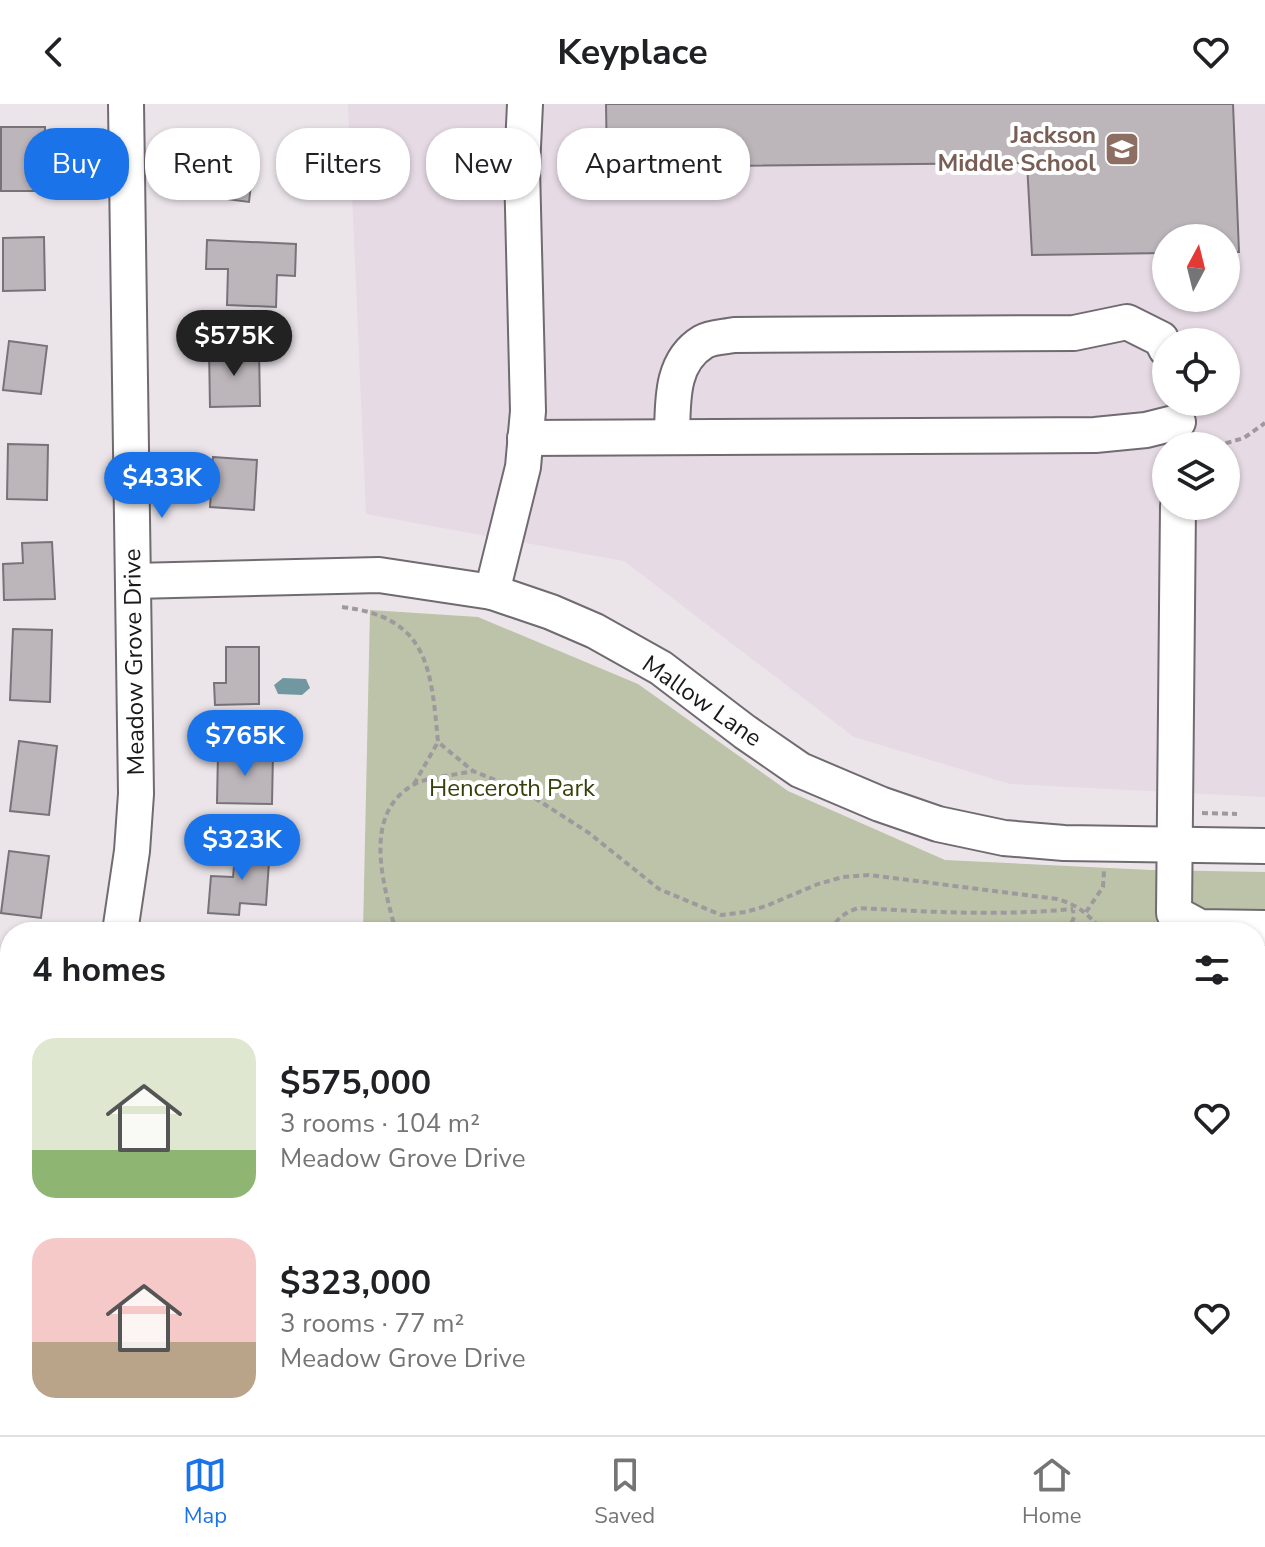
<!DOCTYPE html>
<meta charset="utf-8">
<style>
:root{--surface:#fff;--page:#f2f2f2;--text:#202124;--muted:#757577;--line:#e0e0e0;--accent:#1a73e8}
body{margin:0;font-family:"Nunito Sans",sans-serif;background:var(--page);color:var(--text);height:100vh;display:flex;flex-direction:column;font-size:30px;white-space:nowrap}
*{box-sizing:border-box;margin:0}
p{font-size:26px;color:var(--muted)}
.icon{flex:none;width:44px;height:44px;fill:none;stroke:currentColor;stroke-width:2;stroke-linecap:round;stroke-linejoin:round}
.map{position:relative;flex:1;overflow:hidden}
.sheet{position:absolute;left:0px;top:818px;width:1266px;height:514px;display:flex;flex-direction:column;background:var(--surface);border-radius:32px 32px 0 0;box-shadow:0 2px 6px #0004}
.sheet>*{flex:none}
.banner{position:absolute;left:24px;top:24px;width:800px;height:72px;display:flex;gap:16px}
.needle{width:52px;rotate:7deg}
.fabs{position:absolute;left:1152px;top:120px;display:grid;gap:16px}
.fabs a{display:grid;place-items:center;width:88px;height:88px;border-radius:50%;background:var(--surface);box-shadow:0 2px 6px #0004;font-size:40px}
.price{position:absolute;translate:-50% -68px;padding:0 18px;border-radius:28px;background:var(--accent);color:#fff;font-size:26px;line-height:52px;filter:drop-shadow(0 2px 4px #0008)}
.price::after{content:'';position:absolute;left:50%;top:48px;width:24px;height:18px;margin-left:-12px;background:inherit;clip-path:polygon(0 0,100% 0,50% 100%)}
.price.on{background:#222;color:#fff}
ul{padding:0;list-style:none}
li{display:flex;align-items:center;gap:24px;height:200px;padding:0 32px}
li span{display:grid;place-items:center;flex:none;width:224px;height:160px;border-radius:24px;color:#555}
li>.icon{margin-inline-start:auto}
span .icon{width:96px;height:96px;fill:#fffc;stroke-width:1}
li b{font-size:34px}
h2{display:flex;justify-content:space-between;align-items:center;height:96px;padding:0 32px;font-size:34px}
.chip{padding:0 28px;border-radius:32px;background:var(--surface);box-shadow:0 2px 6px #0004;font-size:28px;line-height:72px}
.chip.on{background:var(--accent);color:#fff}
header{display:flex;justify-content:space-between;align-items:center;height:104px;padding:0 32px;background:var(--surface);font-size:36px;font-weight:700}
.dock{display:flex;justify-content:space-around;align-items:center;height:112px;border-top:2px solid var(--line);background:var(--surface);font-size:22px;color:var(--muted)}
.dock a{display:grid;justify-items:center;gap:4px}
.dock .on{color:var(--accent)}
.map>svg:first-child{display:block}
.built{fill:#e6dae5;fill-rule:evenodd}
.green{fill:#bcc3a8}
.water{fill:#7198a0}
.building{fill:#bcb6bb;stroke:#787378;stroke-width:2}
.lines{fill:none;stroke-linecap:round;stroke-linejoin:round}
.minor-casing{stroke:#706b70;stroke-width:38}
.path{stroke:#9e999d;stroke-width:4;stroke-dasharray:6 4;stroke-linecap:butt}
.minor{stroke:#fff;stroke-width:34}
.labels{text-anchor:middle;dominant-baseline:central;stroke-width:8;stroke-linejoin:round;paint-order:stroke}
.education-label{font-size:24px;font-weight:bold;fill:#785e54;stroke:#fff;text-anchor:end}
.street-label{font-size:24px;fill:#1a181a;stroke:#fff}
.park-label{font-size:24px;fill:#36400a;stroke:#fff}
</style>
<header><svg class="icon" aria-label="back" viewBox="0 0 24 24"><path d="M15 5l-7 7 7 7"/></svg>Keyplace<svg class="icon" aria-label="heart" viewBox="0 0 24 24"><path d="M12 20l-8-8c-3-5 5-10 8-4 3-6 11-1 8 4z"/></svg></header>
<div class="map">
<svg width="1265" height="1331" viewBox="0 0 1265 1331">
<rect width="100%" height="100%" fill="#ebe5ea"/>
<path class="built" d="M348 0H1265V693L1010 680 854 633 624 457 366 410ZM1166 134H1226V194H1166ZM1166 238H1226V298H1166ZM1166 342H1226V402H1166Z"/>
<polygon class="green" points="370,506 478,513 638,580 788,687 945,756 1151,766 1265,768 1265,1331 366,1331 366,1322 1256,1322 1256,828 363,828"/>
<polygon class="water" points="283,574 306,575 310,584 302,591 278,590 274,581"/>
<g class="building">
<polygon points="606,0 1233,0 1239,148 1226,148 1226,134 1166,134 1166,149 1032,151 1027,59 607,63"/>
<rect x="1" y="23" width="44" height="64"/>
<polygon points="216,49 254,54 249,98 210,93"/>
<polygon points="44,133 45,186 3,187 3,134"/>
<polygon points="207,136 296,140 295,172 277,171 276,203 227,201 228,165 206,165"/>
<polygon points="9,237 47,242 41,290 3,286"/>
<polygon points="259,244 260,302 210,303 209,245"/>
<polygon points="8,340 48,341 47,396 7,395"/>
<polygon points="213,353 257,356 254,406 210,403"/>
<polygon points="52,438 55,495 4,496 3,460 23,459 22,439"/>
<polygon points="13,525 52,526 50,598 10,596"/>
<polygon points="226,543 259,543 259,600 215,601 214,579 226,579"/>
<polygon points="19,637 57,642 49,711 10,707"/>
<polygon points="218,648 273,649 272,700 217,699"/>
<polygon points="236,742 270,744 266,801 240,799 239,811 208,809 211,772 233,773"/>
<polygon points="9,747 49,752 41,814 1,809"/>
<polygon points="0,910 6,911 1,952 0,952"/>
<polygon points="111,1322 146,1322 144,1329"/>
</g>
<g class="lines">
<g class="minor-casing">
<g id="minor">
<path d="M672 333C673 299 670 258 703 238 711 233 725 233 734 231L1074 229 1127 218 1161 235 1166 245"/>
<polyline points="525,334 1095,331 1146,326 1178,318"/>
<polyline points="1178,402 1174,809 1200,823 1265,824"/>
<polyline points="134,477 379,471 492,488 551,508 595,527 661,564 745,628 800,666 880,700 938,720 1004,734 1064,739 1265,742"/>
<polyline points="492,488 523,363 528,307 522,64 525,0"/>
<polyline points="120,828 132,747 136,690 126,0"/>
<polyline points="0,1025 10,1028"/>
<polyline points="26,1331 26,1322"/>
</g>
</g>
<g class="path">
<polyline points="1216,342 1244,334 1265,319"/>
<path d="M342 503C429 513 431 565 438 638L473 667 527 689 589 729 659 785 721 811 746 808 766 802 818 780 843 773 869 771 1057 795C1079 801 1089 811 1103 828"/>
<polyline points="414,680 438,638"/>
<polyline points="1202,709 1237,710"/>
<polyline points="1086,808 1103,783 1104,767"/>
<path d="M396 828C384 782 361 711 413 681 426 673 457 671 473 667"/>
<path d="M832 828C835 814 845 809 858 804 930 808 1000 812 1073 805"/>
<polyline points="1068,828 1074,813 1073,806"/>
<polyline points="1256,895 1265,895"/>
<polyline points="1256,1143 1265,1141"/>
<polyline points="419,1322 420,1331"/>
<polyline points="877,1331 879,1322"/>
<polyline points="1175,1331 1175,1322"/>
</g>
<use href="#minor" class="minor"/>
</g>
<defs>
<g id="school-square" transform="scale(1.8)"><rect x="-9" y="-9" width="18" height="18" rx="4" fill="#8d6e63" stroke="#fff"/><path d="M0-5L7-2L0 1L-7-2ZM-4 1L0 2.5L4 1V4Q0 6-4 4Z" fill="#fff"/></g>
</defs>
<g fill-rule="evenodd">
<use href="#school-square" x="1122" y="45"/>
</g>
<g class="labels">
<g class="education-label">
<text x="1096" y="31">Jackson<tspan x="1096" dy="28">Middle School</tspan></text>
</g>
<g class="street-label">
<text transform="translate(134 558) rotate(-91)">Meadow Grove Drive</text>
<text transform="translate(702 597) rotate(35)">Mallow Lane</text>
</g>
<g class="park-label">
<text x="512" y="684">Henceroth Park</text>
</g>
</g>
</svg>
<div class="fabs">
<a><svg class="needle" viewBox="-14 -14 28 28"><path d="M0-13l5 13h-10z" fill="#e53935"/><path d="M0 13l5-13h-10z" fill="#757577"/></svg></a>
<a><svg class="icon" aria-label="locate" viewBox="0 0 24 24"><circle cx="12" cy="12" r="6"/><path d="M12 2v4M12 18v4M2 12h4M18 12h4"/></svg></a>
<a><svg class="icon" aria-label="layers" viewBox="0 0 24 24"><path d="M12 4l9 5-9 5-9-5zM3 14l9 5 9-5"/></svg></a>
</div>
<b class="price on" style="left:234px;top:274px">$575K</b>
<b class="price" style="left:162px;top:416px">$433K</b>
<b class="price" style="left:245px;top:674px">$765K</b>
<b class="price" style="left:242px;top:778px">$323K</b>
<div class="banner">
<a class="chip on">Buy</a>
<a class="chip">Rent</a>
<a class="chip">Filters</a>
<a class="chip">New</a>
<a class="chip">Apartment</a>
</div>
<section class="sheet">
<h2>4 homes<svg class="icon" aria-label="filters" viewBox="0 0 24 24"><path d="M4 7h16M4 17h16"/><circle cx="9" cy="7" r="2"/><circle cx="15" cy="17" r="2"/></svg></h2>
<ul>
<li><span style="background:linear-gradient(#dfe7d0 70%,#8fb573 0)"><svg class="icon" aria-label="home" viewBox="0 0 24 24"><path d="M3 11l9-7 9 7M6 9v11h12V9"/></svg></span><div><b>$575,000</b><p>3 rooms · 104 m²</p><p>Meadow Grove Drive</p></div><svg class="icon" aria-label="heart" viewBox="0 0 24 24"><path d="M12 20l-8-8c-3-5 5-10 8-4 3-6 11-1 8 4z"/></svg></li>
<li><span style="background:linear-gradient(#f6c9c9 65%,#b9a48a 0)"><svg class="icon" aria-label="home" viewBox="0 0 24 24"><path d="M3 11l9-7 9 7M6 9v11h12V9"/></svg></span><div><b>$323,000</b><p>3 rooms · 77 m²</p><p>Meadow Grove Drive</p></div><svg class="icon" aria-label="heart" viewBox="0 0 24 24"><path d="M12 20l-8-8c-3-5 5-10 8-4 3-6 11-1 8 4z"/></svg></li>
</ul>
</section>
</div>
<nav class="dock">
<a class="on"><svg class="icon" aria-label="map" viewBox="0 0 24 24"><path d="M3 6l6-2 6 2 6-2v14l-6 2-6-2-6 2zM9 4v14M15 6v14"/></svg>Map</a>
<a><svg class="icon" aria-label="saved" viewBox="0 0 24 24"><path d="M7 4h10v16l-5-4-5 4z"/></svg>Saved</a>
<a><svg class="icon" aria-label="home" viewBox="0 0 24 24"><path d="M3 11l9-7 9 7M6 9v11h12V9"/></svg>Home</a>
</nav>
